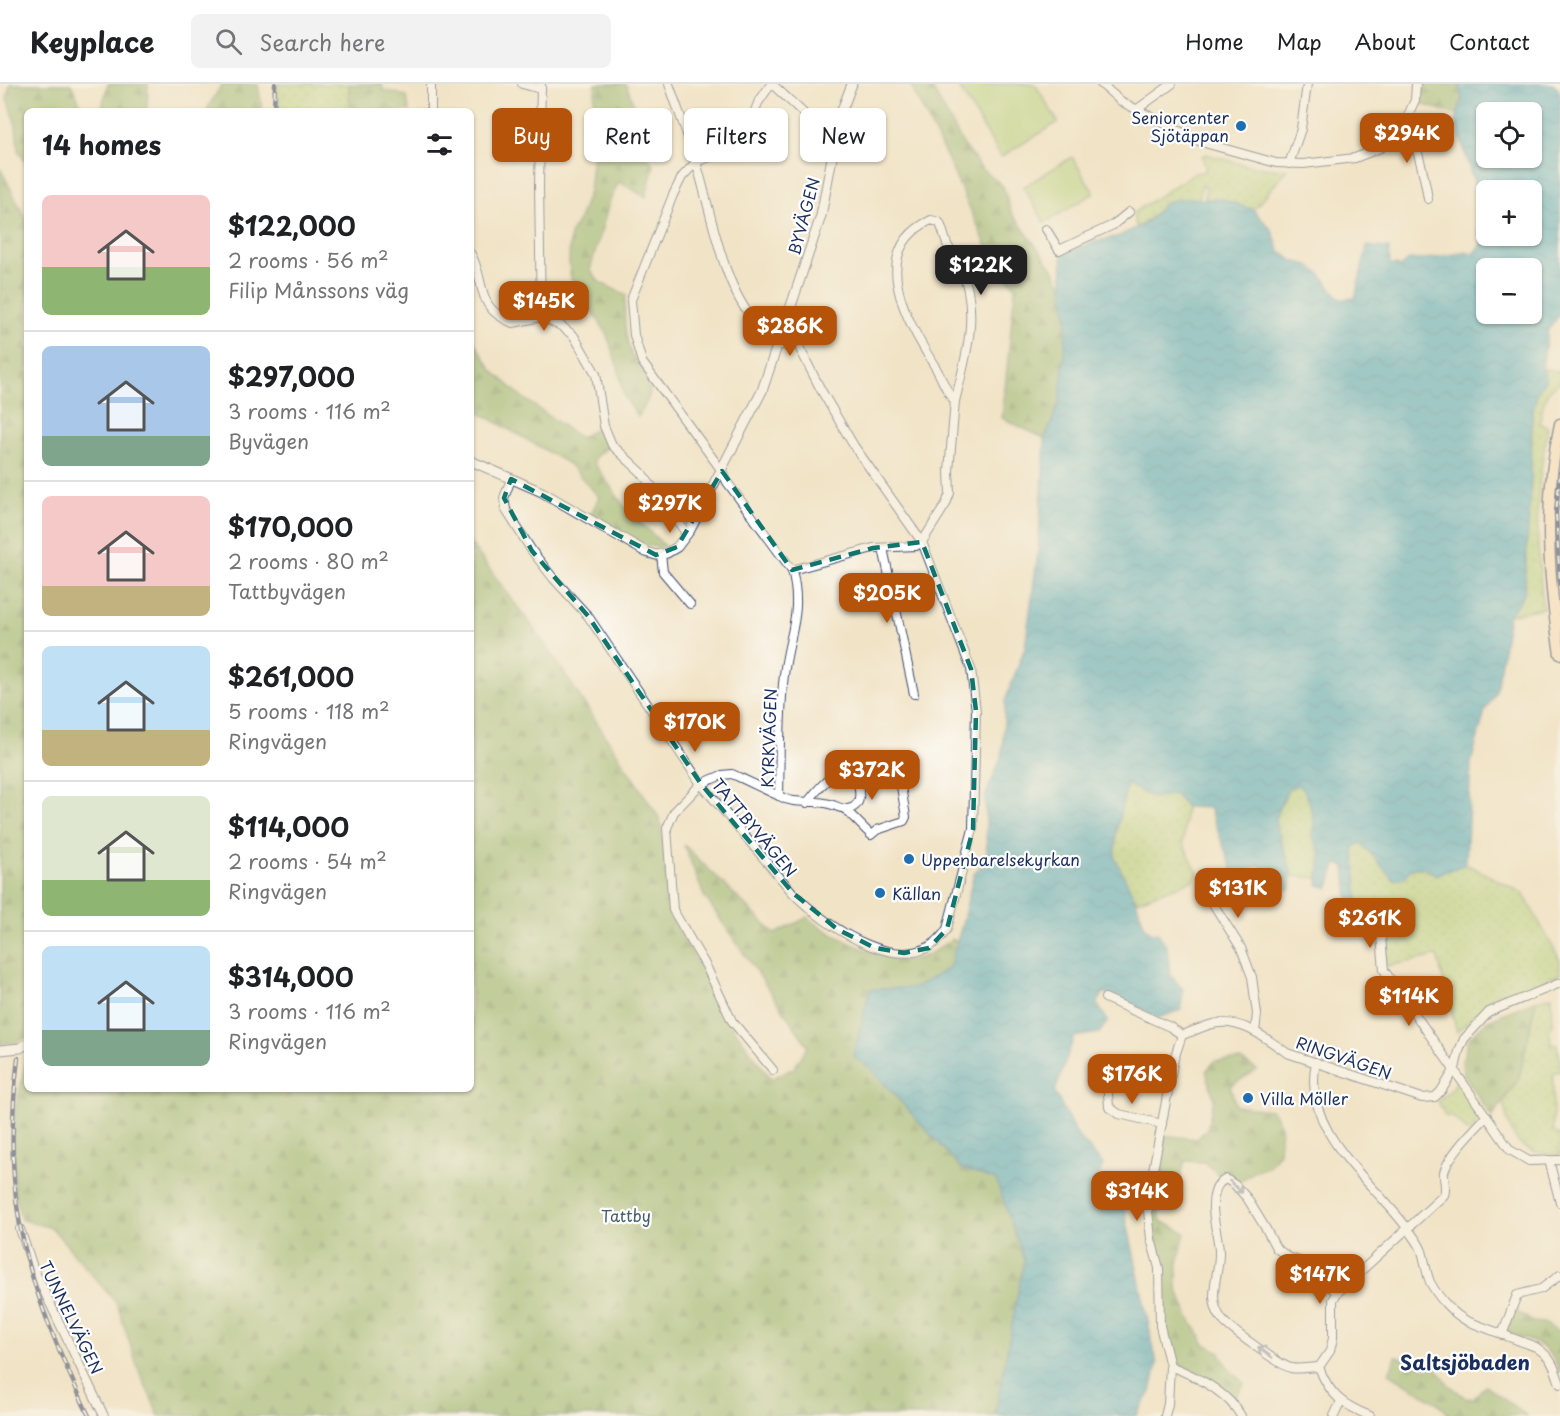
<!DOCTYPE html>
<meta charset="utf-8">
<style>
:root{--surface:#fff;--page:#f2f2f2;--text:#202124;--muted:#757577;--line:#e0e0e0;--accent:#b45309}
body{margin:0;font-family:"Playpen Sans",sans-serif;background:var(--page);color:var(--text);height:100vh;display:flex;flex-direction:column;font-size:22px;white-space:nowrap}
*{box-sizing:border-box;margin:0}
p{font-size:20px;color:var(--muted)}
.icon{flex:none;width:33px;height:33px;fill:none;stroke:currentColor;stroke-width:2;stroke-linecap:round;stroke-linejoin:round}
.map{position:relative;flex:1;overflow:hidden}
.sheet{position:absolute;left:24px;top:24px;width:450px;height:984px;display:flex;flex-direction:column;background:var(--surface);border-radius:9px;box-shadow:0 2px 4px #0004}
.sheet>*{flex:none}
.banner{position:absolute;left:492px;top:24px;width:570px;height:54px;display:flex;gap:12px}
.controls{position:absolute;left:1476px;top:18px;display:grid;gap:12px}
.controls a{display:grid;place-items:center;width:66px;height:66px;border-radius:9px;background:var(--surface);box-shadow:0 2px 4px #0004;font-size:30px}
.price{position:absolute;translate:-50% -51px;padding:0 14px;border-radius:12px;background:var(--accent);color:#fff;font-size:20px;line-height:39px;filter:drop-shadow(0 2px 3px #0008)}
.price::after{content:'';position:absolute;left:50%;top:36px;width:18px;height:14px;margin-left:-9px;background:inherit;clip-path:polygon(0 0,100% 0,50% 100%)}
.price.active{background:#222;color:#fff}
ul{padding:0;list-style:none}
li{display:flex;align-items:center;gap:18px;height:150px;padding:0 18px}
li+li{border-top:2px solid var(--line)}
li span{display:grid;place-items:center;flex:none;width:168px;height:120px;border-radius:9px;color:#555}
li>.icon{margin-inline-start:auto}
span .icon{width:72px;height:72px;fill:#fffc;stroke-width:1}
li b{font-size:26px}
h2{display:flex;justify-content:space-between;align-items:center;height:72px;padding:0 18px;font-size:26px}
.tag{padding:0 21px;border-radius:9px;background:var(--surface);box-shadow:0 2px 4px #0004;font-size:21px;line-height:54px}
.tag.active{background:var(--accent);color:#fff}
header{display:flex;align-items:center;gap:36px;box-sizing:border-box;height:84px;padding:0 30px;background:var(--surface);border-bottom:2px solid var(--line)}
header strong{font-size:28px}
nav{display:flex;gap:33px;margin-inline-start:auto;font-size:21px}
.search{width:420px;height:54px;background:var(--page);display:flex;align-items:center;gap:15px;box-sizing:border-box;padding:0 21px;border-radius:9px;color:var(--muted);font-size:22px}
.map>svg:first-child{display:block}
.green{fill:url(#green-dots);stroke:#65806b;stroke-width:1.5}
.forest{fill:url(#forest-firs);stroke:#537063;stroke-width:1.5}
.pitch{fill:#afd078;stroke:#65806b;stroke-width:1.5}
.water{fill:url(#water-waves);stroke:#2f6b90;stroke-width:1.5;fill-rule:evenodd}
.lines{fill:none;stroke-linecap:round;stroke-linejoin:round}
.minor-casing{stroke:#3b4a6e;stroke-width:10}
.tertiary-casing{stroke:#3b4a6e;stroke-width:11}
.secondary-casing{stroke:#3b4a6e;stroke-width:13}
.minor{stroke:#fff;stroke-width:8}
.tertiary{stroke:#fff;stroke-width:9}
.secondary{stroke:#fee4c6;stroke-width:10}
.rail-casing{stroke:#1b2f5e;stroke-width:4.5}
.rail{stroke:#fff;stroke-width:2;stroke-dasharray:7;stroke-linecap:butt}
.oneway{stroke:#8d97ae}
.marked{fill:none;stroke:#0f766e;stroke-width:4.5;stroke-dasharray:12 8;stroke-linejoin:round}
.poi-dot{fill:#1f6fb2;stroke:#fff;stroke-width:2}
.labels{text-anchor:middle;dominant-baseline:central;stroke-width:4.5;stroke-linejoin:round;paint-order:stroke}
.poi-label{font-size:16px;fill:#1b2f5e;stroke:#fff;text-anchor:start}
.street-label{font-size:16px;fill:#1b2f5e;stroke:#fff}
.park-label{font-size:16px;fill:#475f66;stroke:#fff}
.quarter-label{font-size:20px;font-weight:bold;fill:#1b2f5e;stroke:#fff}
</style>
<header>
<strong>Keyplace</strong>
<div class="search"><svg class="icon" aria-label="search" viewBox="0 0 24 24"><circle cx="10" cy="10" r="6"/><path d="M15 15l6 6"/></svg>Search here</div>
<nav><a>Home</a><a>Map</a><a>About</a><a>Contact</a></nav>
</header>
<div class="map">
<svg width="1560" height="1332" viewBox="0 0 1560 1332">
<defs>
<pattern id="green-dots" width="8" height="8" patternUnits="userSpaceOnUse" patternTransform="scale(1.5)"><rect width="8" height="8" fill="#afd078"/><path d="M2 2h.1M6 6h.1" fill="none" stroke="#96b36a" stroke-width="1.8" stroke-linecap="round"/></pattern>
<pattern id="forest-firs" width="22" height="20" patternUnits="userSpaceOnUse" patternTransform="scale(1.5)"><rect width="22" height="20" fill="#8bb268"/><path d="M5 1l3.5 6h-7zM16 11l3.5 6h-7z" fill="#719159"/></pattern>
<pattern id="water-waves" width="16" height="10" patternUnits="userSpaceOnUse" patternTransform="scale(1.5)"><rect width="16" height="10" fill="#43a7c3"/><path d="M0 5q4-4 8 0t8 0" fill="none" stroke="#3788a2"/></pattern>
</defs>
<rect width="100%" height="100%" fill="#fff"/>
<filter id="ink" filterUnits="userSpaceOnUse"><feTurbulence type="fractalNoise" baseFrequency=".0167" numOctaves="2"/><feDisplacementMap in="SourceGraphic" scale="12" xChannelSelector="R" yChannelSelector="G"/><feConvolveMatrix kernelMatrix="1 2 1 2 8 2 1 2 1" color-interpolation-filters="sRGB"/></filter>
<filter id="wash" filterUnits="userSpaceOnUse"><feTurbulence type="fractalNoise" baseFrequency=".008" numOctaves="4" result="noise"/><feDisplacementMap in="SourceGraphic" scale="24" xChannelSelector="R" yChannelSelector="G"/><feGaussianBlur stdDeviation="1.35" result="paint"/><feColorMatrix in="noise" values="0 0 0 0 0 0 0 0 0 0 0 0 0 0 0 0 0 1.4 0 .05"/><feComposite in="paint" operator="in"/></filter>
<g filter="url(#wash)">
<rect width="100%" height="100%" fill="#f1e3c6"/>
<g class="green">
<polygon points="277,0 349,0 350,27 280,27"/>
<path d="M1206 70 1249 82 1287 86 1253 126 1223 115H1205L1206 103 1202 101 1199 115C1188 114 1170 115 1162 122 1152 130 1148 139 1136 143L1133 129 1194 89 1206 87 1202 72Z"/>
<path d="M1542 284 1560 288V298L1548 308 1542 324 1540 339 1548 343C1544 368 1539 392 1538 417 1536 452 1540 489 1543 524L1509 531 1524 510 1531 395 1532 329 1538 308 1545 297Z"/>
<polygon points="1127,700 1153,714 1174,710 1186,723 1183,759 1198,789 1194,796 1136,817 1115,774 1116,748"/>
<polygon points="1297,701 1304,706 1309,717 1314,738 1313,751 1321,770 1319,794 1293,792 1276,740 1277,726 1284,717 1288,704"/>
<path d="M1361 759 1394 796C1412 784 1417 779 1436 791L1466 780 1523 809 1560 876V890L1476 929 1457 948 1437 872 1387 882 1375 823 1358 817 1354 763Z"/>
<path d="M1552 912 1553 942 1550 943 1551 960H1556L1560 971V988H1554L1553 992V1049L1560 1050V1071C1517 1069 1512 1057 1503 1018L1519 994 1536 916Z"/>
<polygon points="1458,996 1484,1033 1469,1049 1455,1034 1445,1032 1438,1017 1451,1006"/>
</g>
<g class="forest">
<polygon points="10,0 71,0 82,23 93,27 27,27 27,81 18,66 16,42 7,14"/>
<polygon points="108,0 148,0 147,27 101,27"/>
<polygon points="222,0 258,0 262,27 206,27"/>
<polygon points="349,0 382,0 383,6 407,12 409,27 350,27"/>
<path d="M596 0H626L637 28 642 66 654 81 646 113 619 98 610 116 590 186 599 198 626 211C623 226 625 257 632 271 634 277 640 281 643 286 655 307 650 314 638 333L624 312 618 284 606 248 571 195 569 180 570 151 580 133 589 107 593 69 597 51 593 22Z"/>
<polygon points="910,0 930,0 963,60 981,84 1003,102 1011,128 1053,185 1063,202 1067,236 1060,316 1045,355 1002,334 1015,204 988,165 946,72"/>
<polygon points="1423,0 1459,0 1462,14 1457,31 1421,20"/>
<polygon points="0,84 27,137 27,953 19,958 0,960"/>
<path d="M471 253 492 286 522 313 580 354 598 343 608 363 596 372 594 379 626 425 665 462C639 468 614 442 591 430L599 413 569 380 475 326 471 327Z"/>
<path d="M471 460 546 561 660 735 666 777 668 830 708 895 731 941 771 995 794 984 808 962 704 812 684 761 775 850 808 833C828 851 888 880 915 875 929 873 940 863 951 855L958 857 949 884 915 904 870 905 853 972 870 984 962 1085 996 1095 1024 1176 995 1332H159L138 1285 117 1220 52 1144 21 1136 14 1105V1031L27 972V1005H471Z"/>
<polygon points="1536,916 1519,994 1492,1034 1463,989 1462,977 1469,954 1488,936"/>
<path d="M1241 976 1257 986 1230 1002 1236 1022 1272 1026 1281 1042 1279 1068 1268 1083 1255 1087 1238 1099 1227 1090 1220 1092 1204 1078 1185 1077 1179 1100 1164 1112 1159 1129 1161 1137 1185 1149 1178 1179 1177 1204 1189 1234 1205 1260 1220 1268C1225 1282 1233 1290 1245 1299L1233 1316 1197 1289 1178 1280 1169 1263 1163 1237 1162 1221 1163 1184 1153 1147 1150 1118 1163 1051 1197 1055 1207 1045 1214 1015 1206 987 1215 977Z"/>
<path d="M1514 1226 1533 1238 1544 1239 1560 1249V1289C1550 1260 1534 1258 1507 1249Z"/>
<polygon points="1396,1272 1427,1285 1436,1283 1448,1300 1466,1314 1474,1314 1485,1301 1527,1332 1450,1332 1439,1320 1389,1289"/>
</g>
<g class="pitch">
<polygon points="957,0 1035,0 1058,38 1001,73"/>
<polygon points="1072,73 1094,109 1045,139 1023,103"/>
</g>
<path class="water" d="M1459 0H1554L1560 8V230L1548 246 1542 284 1546 293 1538 308 1532 329 1531 395 1524 511 1509 531 1496 608 1485 627 1471 679 1466 780 1436 791 1424 783 1410 785 1405 794 1394 796 1361 759 1354 763 1358 817 1348 816 1345 782 1336 780 1329 804 1318 801 1321 770 1312 751 1314 738 1309 717 1304 706 1297 701 1288 705C1284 717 1275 726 1276 740 1279 764 1295 779 1291 805L1279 808 1271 801 1260 780 1248 786 1245 800 1238 801 1209 724 1186 723 1174 710 1153 714 1127 700 1116 748 1115 774 1136 817 1145 843 1152 849 1157 848 1167 862 1170 891 1183 905 1181 926 1158 934 1104 908 1097 920 1108 937 1099 949 1074 953 1055 1008 1077 1051 1103 1080 1098 1097 1104 1118H1123L1157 1280 1151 1308 1136 1332H995L1024 1176 996 1096 962 1085 870 984 853 972 870 905 915 904 949 884 961 844 974 789 987 776 985 713 1002 671 1005 617 1025 563 1038 468 1045 355 1060 316 1067 236 1063 202 1062 170 1094 158 1119 152 1142 141 1154 132 1163 120 1173 116 1189 114 1213 116 1223 115 1253 126 1272 146 1279 166 1293 177 1309 181 1321 191 1340 215 1355 214 1367 162 1389 164 1390 181H1397L1400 183 1410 175 1420 176 1466 168 1472 170 1477 167 1482 159 1479 149 1478 113 1456 39 1462 14ZM1486 28H1532V74H1486ZM1486 106H1532V152H1486ZM1486 184H1532V230H1486Z"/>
</g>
<g filter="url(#ink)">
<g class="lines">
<g class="minor-casing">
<g id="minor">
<polyline points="522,0 541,5"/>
<polyline points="541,0 539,102 541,233 561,242 574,252 596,290 604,342 612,361 641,388 687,450"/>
<path d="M669 0C678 26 688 51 696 78 710 122 722 202 754 236 759 241 766 245 773 248"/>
<path d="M771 0 758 19 744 54 738 62 696 78 682 93 673 111 631 216 634 251 642 278 722 387 727 398 792 486C803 530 789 549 784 591 779 631 780 672 779 712L743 695 732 690 722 691 701 700 674 728 667 744 673 826 706 882 732 937 773 986"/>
<polyline points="772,0 825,49 835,57"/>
<polyline points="1101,0 1122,18 1201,58 1276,79 1303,80 1355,74 1380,64 1405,38 1415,16 1416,0"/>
<polyline points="1136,26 1172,0"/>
<polyline points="431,27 431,0"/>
<path d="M1405 38C1418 62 1424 89 1428 115"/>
<polyline points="1289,80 1301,45 1307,0"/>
<polyline points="1046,145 1059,166 1113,141 1129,128"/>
<path d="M471 170C487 201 474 223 513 239L541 233"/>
<path d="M511 395 504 414 506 426 532 467 553 494 588 532 701 700 793 809C826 843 911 902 947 845L973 745 976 627 971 585 922 458 854 362 821 306 795 255"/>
<polyline points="883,464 914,610"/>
<polyline points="661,470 663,488 690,520"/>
<path d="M792 486 873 464 916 462 922 458 946 420 950 409 949 387 955 317C945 307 942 293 934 281 907 237 866 167 931 136L939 138C944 146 944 156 949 164 953 171 958 177 961 184 980 227 966 274 955 317"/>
<path d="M779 712C795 721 808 716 825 719 833 720 840 725 847 725 865 724 860 700 853 691 831 685 820 703 807 719"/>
<polyline points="845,725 871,751 877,746 904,737 906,733 900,696"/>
<polyline points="1212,818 1205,810 1201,798 1204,795 1210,799 1212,818 1241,864 1252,893 1257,930 1255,948"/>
<polyline points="1380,842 1384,886 1510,1066 1529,1077 1560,1076"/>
<path d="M1105 914 1170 943 1182 951C1191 948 1200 944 1209 941 1238 932 1265 953 1287 969L1422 1014 1435 1013 1441 1007 1455 985 1459 967 1464 955 1489 928 1560 899"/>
<path d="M1316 978C1301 1048 1371 1095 1407 1144 1412 1150 1419 1159 1422 1167 1425 1177 1426 1188 1430 1198 1438 1213 1452 1229 1467 1237L1536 1263C1552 1274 1554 1282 1560 1300"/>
<polyline points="1107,997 1109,1023 1119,1030 1162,1040"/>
<polyline points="1549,1076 1560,1119"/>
<polyline points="20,1145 34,1186 104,1332"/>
<polyline points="1502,1251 1517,1211 1541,1205 1560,1191"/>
<path d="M1170 1282C1196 1292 1227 1307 1241 1332"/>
<path d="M1319 1283C1310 1283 1300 1286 1291 1284 1282 1282 1226 1243 1221 1234 1206 1213 1220 1190 1219 1167 1218 1149 1209 1125 1215 1108 1217 1101 1220 1098 1226 1095L1235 1101 1247 1114 1266 1145 1276 1164 1288 1173 1307 1180 1337 1209"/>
<polyline points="1165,1332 1168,1320 1170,1282 1160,1242 1159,1184 1151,1155 1147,1118 1174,975 1182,951"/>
<polyline points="1334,1332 1341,1317"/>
<path d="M1370 1332C1343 1321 1329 1311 1319 1283L1330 1267 1333 1254V1216L1337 1209 1444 1111C1447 1103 1443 1096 1444 1088 1449 1070 1474 1046 1487 1032"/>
</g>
</g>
<g class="tertiary-casing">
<g id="tertiary">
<polyline points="786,237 821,132 840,31 852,0"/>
<circle cx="785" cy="249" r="12"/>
<polyline points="471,377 542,408 646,468 656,471 667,469 677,463 690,446 762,307 778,259"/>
<polyline points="0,966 20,964 27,960"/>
</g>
</g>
<g class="secondary-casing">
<path id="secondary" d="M1560 340C1543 417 1548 492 1560 570"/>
</g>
<use href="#minor" class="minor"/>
<use href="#tertiary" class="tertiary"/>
<use href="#secondary" class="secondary"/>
<g class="rail-casing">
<g id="rail">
<polyline points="274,27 275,0"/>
<polyline points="1560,389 1556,429 1560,500"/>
<path d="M18 974C0 1122 28 1203 89 1332"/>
</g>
</g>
<use href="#rail" class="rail"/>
</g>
<defs><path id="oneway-shaft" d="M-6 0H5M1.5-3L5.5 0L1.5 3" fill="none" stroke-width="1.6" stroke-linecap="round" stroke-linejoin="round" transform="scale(1.5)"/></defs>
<g class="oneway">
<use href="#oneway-shaft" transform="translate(1236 1103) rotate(43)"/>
<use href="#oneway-shaft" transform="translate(1265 1268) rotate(-143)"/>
</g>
</g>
<path d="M0 0H1560V1332H0ZM722 387 792 486 873 464 922 458 971 585 976 627 973 745 947 845 929 864 904 869 875 864 837 845 793 809 701 700 588 532 532 467 504 414 511 395 656 471 677 463Z" fill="#f1e3c6" fill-opacity=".55" fill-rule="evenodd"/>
<path class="marked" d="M722 387 792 486 873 464 922 458 971 585 976 627 973 745 947 845 929 864 904 869 875 864 837 845 793 809 701 700 588 532 532 467 504 414 511 395 656 471 677 463Z"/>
<g class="poi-dot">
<circle cx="1241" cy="42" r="6"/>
<circle cx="909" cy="775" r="6"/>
<circle cx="880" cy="809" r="6"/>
<circle cx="1248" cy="1014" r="6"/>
</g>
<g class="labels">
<g class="poi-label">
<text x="1229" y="33" text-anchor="end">Seniorcenter<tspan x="1229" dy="18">Sjötäppan</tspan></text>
<text x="921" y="775">Uppenbarelsekyrkan</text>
<text x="892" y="809">Källan</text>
<text x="1260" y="1014">Villa Möller</text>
</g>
<g class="street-label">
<text transform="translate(803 132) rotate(-75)">BYVÄGEN</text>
<text transform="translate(768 654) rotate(-88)">KYRKVÄGEN</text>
<text transform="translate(755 743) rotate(50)">TATTBYVÄGEN</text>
<text transform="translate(1344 973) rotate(19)">RINGVÄGEN</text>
<text transform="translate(72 1233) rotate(64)">TUNNELVÄGEN</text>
</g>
<g class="park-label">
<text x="626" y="1131">Tattby</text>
</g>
<g class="quarter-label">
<text x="1465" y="1278">Saltsjöbaden</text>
</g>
</g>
</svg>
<div class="controls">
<a><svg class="icon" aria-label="locate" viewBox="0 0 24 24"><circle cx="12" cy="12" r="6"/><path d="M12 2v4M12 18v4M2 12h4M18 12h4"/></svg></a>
<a>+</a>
<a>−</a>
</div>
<b class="price" style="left:1407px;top:80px">$294K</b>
<b class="price active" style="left:981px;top:212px">$122K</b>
<b class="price" style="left:544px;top:248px">$145K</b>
<b class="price" style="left:790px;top:273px">$286K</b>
<b class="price" style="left:670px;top:450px">$297K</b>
<b class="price" style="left:887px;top:540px">$205K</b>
<b class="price" style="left:695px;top:669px">$170K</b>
<b class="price" style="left:872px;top:717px">$372K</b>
<b class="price" style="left:1238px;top:835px">$131K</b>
<b class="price" style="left:1370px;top:865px">$261K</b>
<b class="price" style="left:1409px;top:943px">$114K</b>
<b class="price" style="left:1132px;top:1021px">$176K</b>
<b class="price" style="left:1137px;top:1138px">$314K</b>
<b class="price" style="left:1320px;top:1221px">$147K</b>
<div class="banner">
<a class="tag active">Buy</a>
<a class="tag">Rent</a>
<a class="tag">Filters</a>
<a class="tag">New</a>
</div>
<section class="sheet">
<h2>14 homes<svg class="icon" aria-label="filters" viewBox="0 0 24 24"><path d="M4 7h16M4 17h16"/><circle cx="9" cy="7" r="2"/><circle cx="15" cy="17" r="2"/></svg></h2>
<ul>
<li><span style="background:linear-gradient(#f6c9c9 60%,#8fb573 0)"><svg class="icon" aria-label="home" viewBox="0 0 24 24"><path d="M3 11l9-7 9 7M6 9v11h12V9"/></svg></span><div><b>$122,000</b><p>2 rooms · 56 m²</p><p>Filip Månssons väg</p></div></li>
<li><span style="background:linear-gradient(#a9c7e8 75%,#7fa58c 0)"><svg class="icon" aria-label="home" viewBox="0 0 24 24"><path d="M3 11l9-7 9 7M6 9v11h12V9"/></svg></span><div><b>$297,000</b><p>3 rooms · 116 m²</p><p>Byvägen</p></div></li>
<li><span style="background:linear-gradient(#f6c9c9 75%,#c2b280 0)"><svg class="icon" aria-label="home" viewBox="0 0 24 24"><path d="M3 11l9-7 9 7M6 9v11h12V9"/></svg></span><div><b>$170,000</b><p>2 rooms · 80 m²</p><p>Tattbyvägen</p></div></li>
<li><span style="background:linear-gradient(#bfe0f5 70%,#c2b280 0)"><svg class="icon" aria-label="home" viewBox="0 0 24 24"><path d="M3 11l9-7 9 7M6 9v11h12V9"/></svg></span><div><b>$261,000</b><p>5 rooms · 118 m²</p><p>Ringvägen</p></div></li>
<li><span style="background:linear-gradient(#dfe7d0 70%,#8fb573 0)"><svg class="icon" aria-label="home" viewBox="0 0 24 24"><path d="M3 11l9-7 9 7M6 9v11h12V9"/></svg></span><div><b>$114,000</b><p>2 rooms · 54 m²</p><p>Ringvägen</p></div></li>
<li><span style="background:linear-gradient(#bfe0f5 70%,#7fa58c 0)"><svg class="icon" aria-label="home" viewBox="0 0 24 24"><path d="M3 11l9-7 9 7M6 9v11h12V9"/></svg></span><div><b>$314,000</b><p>3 rooms · 116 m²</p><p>Ringvägen</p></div></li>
</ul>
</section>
</div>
